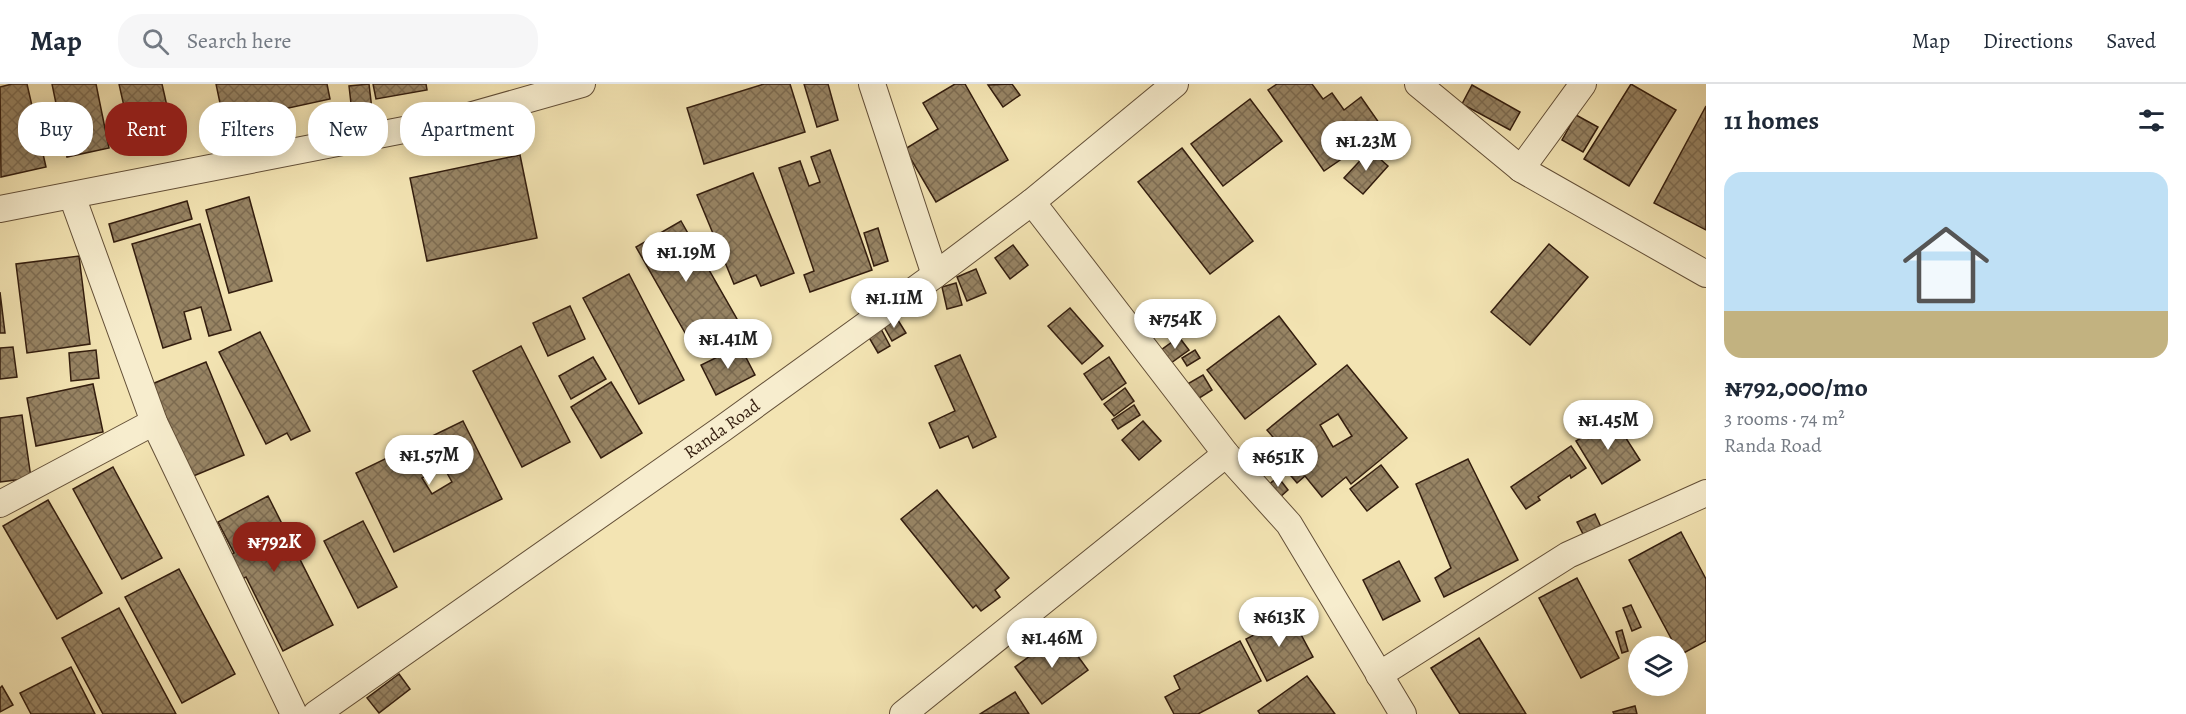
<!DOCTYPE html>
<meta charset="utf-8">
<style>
:root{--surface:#fff;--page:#f6f6f7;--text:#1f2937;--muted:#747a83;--line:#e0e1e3;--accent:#8f2418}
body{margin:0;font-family:Alegreya,serif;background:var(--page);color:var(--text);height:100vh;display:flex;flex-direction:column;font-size:22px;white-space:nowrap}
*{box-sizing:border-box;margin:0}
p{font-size:20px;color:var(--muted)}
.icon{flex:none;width:33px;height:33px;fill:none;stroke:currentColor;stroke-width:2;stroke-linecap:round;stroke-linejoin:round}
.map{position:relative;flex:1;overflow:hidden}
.drawer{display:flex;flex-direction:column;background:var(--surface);width:480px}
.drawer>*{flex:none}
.top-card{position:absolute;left:18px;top:18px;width:570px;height:54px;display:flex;gap:12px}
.fabs{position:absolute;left:1628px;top:552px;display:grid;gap:12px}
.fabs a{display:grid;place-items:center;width:60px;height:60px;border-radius:50%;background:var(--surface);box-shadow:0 3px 15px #0003;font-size:30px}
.price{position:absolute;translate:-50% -51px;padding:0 14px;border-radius:21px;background:#fff;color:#222;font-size:20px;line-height:39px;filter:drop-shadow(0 2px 3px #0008)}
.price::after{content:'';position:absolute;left:50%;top:36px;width:18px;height:14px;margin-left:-9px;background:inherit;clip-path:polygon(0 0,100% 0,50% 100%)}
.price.selected{background:var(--accent);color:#fff}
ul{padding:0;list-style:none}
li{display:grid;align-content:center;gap:12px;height:318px;padding:0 18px}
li+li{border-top:2px solid var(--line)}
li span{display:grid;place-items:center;height:186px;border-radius:18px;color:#555}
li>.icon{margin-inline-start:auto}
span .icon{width:108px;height:108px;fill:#fffc;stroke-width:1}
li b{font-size:26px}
h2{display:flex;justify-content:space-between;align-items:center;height:72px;padding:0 18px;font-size:26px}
.chip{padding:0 21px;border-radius:24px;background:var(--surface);box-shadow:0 3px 15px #0003;font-size:21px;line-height:54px}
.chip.selected{background:var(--accent);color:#fff}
header{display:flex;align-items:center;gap:36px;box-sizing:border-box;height:84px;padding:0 30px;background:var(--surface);border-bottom:2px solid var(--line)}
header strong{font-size:28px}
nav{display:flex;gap:33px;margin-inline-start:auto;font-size:21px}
.search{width:420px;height:54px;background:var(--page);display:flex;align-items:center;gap:15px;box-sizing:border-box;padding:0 21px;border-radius:24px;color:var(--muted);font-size:22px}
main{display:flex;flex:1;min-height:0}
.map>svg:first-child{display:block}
.building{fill:url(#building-cross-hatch);stroke:#331d0e;stroke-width:1.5;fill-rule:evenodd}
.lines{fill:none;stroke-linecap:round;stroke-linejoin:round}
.street-casing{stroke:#634f37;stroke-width:28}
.street{stroke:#f7edce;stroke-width:26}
.labels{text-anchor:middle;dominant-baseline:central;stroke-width:4.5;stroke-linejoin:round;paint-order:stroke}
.street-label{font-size:18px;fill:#331d0e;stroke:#f7edce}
</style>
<header>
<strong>Map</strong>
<div class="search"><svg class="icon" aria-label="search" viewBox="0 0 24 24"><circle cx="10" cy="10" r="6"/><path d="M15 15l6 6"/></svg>Search here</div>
<nav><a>Map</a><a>Directions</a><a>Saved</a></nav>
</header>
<main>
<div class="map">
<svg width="1706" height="630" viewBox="0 0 1706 630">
<defs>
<pattern id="building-cross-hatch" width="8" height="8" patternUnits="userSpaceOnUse" patternTransform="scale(1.5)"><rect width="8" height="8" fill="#978464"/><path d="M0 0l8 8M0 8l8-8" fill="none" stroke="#7c6b51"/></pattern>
</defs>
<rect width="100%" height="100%" fill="#f3e4b3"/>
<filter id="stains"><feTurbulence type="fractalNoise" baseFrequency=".00333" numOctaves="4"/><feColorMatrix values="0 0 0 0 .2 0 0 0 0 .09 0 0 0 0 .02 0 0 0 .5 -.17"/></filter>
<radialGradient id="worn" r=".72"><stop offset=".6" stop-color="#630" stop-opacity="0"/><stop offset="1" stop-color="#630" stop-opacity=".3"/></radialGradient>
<g class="building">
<polygon points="12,0 27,0 46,83 1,93 0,3"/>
<polygon points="52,0 96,0 109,64 67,73"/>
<polygon points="119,0 162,0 173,49 132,58"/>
<polygon points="216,0 327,0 330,15 224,38"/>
<polygon points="369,0 373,34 353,37 349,2"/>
<polygon points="373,0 426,0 427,6 376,15"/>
<polygon points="764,0 790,0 805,48 704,80 687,24"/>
<polygon points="804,0 828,0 838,36 817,43"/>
<polygon points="955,0 965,0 1008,76 936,118 905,65 938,45 923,19"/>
<polygon points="1012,0 1020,11 1003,23 988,1"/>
<polygon points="1277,0 1312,0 1323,15 1332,9 1344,26 1361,13 1384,46 1324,87 1268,6"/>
<polygon points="1631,0 1676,26 1629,102 1584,75"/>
<polygon points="1472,1 1520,28 1510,46 1462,20"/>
<polygon points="1250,15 1282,57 1223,102 1191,60"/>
<polygon points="1706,22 1706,146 1654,119"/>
<polygon points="1576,31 1598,43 1583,68 1562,56"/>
<polygon points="1182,64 1253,157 1210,190 1138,98"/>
<polygon points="830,66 872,186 810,208 804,191 814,187 779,84 800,77 809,102 820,98 811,73"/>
<polygon points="1370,66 1388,82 1363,110 1344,94"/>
<polygon points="520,71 537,154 427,177 410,94"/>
<polygon points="753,89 794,189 761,202 756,191 734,200 697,111"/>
<polygon points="249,113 272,197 229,209 206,126"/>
<polygon points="187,117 192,135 114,158 109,140"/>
<polygon points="681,137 737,235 692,261 636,163"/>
<polygon points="200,140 231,246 209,252 201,223 184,228 191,255 163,264 132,160"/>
<polygon points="878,144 888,177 874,182 864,149"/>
<polygon points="1549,160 1588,193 1530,261 1491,228"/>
<polygon points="1013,161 1028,181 1010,195 995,174"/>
<polygon points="79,172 90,260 27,269 16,180"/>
<polygon points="976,185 986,209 967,217 957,193"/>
<polygon points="629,190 684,296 639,320 583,214"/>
<polygon points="956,199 962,221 947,225 942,203"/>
<polygon points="0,208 5,249 0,249"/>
<polygon points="570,222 585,255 548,272 533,239"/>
<polygon points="1070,224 1103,262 1082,280 1048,242"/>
<polygon points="1279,232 1316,280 1245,335 1207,286"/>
<polygon points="896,233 906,249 892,257 883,241"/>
<polygon points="880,243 890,262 878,269 867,250"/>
<polygon points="260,248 310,347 291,356 287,349 266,360 219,268"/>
<polygon points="1179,253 1189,266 1171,279 1161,266"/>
<polygon points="521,262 570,358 522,383 473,287"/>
<polygon points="740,262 755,291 716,311 701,281"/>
<polygon points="13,263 17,293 0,295 0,264"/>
<polygon points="96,266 99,294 71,297 69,269"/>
<polygon points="1195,266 1200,274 1187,282 1182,274"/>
<polygon points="960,271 996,353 973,364 968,352 940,364 929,339 955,327 935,282"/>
<polygon points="593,273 606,295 571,315 559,292"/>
<polygon points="1109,273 1126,299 1102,316 1084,290"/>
<polygon points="206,278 244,371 191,393 152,300"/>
<path d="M1347 281 1407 354 1351 400 1346 393 1322 413 1305 392 1297 399 1274 372 1283 365 1267 346ZM1338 330 1352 352 1333 363 1320 341Z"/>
<polygon points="1203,291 1212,306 1193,318 1184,302"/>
<polygon points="611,298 642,349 601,374 571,323"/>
<polygon points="93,300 103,348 36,362 27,314"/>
<polygon points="1125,304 1134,317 1114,332 1104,320"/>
<polygon points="1134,321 1140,331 1118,345 1112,336"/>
<polygon points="22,331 31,394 0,398 0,334"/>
<polygon points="1613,334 1640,376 1602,400 1576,357"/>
<path d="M463 337 502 415 394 468 356 389ZM443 382 452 398 432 410 422 394Z"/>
<polygon points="1143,337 1161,357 1139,376 1122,356"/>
<polygon points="1571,362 1586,384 1571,394 1570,391 1538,413 1540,416 1526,425 1511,403"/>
<polygon points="1468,375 1518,476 1444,513 1435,494 1451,484 1416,400"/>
<polygon points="1381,381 1398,403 1367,427 1350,405"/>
<polygon points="113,383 162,474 122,495 73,405"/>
<polygon points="1278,393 1288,406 1278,415 1267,402"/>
<polygon points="937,406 1009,494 995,506 1000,513 981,527 976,521 973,524 901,435"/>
<polygon points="268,412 333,541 283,567 246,493 236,498 224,474 234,469 218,438"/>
<polygon points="48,416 102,509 57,535 3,442"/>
<polygon points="1595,430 1601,443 1583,450 1577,438"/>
<polygon points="363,437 397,503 358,524 324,457"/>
<polygon points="1681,448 1706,495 1706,557 1680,571 1629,476"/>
<polygon points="1399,477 1420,517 1383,536 1363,496"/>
<polygon points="179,485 235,590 182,619 125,513"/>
<polygon points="1577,494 1619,574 1581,594 1539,514"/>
<polygon points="1631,521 1641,543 1632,547 1623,524"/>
<polygon points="119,524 176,630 103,630 62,554"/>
<polygon points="1291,532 1313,573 1267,597 1246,555"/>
<polygon points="1622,546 1628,567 1622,569 1616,548"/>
<polygon points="1061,549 1088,586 1042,620 1015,583"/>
<polygon points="1479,554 1526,630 1460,630 1431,584"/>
<polygon points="1240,557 1261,597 1198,630 1174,630 1165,613 1180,605 1174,592"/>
<polygon points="71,583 95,630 31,630 20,609"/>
<polygon points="399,590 410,605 379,629 367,614"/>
<polygon points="1307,592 1335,630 1260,630 1258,627"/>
<polygon points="2,602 13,621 0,628 0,604"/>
<polygon points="1015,608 1029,630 980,630"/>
<polygon points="1635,622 1637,630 1614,630 1613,628"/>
</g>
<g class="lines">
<g class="street-casing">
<g id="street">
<polyline points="872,0 935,191"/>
<polyline points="1418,0 1521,85 1706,190"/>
<polyline points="1521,85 1583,0"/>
<polyline points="72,112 154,338 294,630"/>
<polyline points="1032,118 1226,370 1289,440 1403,630"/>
<polyline points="0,125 455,36 582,0"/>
<polyline points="0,420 154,338"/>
<polyline points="1379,591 1568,471 1706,409"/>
<path id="s1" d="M316 630 722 345 935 191 1032 118 1175 0"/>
<polyline points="903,630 1226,370"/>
</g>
</g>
<use href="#street" class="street"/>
</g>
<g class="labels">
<g class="street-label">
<text stroke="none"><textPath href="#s1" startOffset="496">Randa Road</textPath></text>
</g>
</g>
<rect width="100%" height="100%" filter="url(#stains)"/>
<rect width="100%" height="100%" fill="url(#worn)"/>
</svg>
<div class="fabs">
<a><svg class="icon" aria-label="layers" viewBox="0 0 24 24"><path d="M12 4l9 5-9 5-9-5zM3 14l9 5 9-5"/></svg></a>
</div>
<b class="price" style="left:1366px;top:88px">₦1.23M</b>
<b class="price" style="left:686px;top:199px">₦1.19M</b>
<b class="price" style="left:894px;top:245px">₦1.11M</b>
<b class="price" style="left:1175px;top:266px">₦754K</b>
<b class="price" style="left:728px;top:286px">₦1.41M</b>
<b class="price" style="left:1608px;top:367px">₦1.45M</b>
<b class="price" style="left:429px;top:402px">₦1.57M</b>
<b class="price" style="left:1278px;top:404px">₦651K</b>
<b class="price selected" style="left:274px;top:489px">₦792K</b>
<b class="price" style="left:1279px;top:564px">₦613K</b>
<b class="price" style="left:1052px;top:585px">₦1.46M</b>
<div class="top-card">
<a class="chip">Buy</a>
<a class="chip selected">Rent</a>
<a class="chip">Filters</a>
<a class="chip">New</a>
<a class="chip">Apartment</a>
</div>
</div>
<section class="drawer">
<h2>11 homes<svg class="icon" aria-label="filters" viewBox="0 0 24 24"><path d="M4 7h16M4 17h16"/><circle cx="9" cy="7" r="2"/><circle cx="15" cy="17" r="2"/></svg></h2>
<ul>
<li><span style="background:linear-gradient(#bfe0f5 75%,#c2b280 0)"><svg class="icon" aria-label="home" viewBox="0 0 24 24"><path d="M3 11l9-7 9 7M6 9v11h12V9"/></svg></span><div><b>₦792,000/mo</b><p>3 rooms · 74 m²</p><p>Randa Road</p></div></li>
</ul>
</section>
</main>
